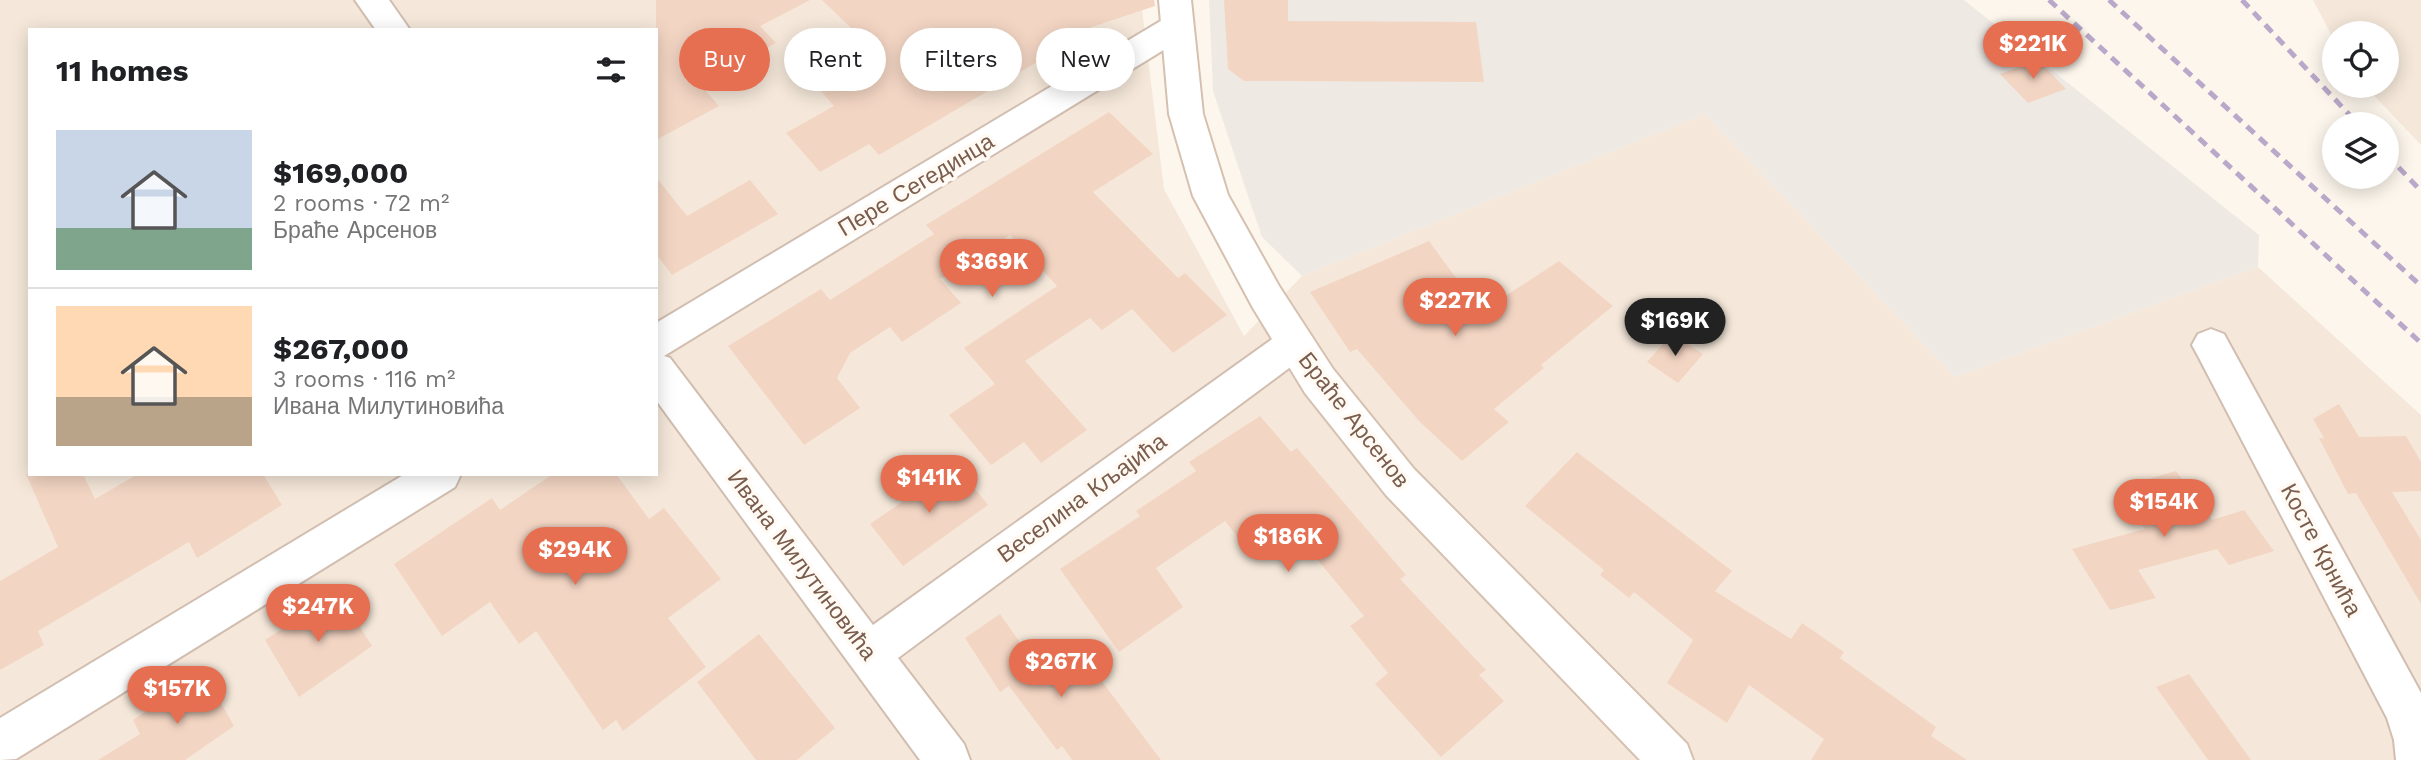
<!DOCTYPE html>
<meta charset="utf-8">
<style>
:root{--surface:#fff;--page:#f2f2f2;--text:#202124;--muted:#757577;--line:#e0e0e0;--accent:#e76f51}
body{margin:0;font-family:"Work Sans",sans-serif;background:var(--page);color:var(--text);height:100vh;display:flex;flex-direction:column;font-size:26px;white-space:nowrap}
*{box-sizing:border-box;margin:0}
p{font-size:23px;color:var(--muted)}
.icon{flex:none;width:38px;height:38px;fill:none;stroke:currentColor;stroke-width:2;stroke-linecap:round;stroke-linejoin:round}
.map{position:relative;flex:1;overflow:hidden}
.side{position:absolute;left:28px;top:28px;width:630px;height:448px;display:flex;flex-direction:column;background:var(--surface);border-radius:0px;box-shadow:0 4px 18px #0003}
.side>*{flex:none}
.top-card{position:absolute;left:679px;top:28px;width:665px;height:63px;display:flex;gap:14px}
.fabs{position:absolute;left:2322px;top:21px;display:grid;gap:14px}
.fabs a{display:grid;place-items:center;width:77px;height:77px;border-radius:50%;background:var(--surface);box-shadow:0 4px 18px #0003;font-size:35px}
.price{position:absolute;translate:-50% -60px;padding:0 16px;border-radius:24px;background:var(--accent);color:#fff;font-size:23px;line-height:46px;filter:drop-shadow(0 2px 4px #0008)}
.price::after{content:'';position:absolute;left:50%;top:42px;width:21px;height:16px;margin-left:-10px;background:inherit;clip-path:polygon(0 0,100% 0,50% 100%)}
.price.current{background:#222;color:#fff}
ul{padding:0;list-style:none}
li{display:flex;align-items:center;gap:21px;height:175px;padding:0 28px}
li+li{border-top:2px solid var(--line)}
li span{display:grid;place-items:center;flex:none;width:196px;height:140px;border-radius:0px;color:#555}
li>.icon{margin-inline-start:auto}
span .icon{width:84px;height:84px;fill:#fffc;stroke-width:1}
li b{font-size:30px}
h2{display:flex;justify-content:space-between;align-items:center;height:84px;padding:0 28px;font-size:30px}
.pill{padding:0 24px;border-radius:32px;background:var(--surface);box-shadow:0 4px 18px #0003;font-size:24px;line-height:63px}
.pill.current{background:var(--accent);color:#fff}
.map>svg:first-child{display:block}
.residential{fill:#f5e8da;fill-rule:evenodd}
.industrial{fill:#efe9e4}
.building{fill:#f3d5c3}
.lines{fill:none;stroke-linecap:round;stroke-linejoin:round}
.street-casing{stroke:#d1beb0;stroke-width:4}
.secondary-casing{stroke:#d6c0b0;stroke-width:4}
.street{fill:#fff;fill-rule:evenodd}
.secondary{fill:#fff;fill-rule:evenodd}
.rail{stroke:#b9a8c9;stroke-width:5;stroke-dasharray:10 7;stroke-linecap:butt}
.labels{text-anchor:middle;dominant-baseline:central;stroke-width:7;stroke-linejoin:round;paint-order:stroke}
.street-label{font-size:23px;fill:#7a5c4d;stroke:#fffaf3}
</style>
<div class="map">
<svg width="2421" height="760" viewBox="0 0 2421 760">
<rect width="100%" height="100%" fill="#fdf6ec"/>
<g class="residential">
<path d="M0 0H1141L1164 189 1244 336 1302 276 1705 114 1955 377 2258 267 2421 415V760H0ZM30 30H656V474H30Z"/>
<polygon points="2313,0 2421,0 2421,145 2365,86 2387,86 2387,33 2334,33 2334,40"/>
</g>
<polygon class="industrial" points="1209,0 1964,0 2259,235 2258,267 1955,377 1705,114 1302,276 1262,237 1245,187 1213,91"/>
<g class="building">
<polygon points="656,0 810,0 760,26 776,43 700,84 719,106 656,140"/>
<polygon points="822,0 1154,0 1155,6 1053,40 1061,48 879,155 869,144 820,172 786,133 834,106 813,82 872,48"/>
<polygon points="1224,0 1288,0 1288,21 1476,22 1484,82 1244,81 1228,69"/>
<polygon points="2038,60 2066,89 2028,103 2000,74"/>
<polygon points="1109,112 1153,154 1093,192 1178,278 1185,273 1227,315 1173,353 1132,309 1102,330 1090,318 1025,361 1087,430 1041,463 1024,442 991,465 949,415 995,384 964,348 1057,286 1010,235 940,279 961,303 902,342 890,327 850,353 837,378 860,408 804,445 728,346 821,289 830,300 934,234 926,225"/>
<polygon points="656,177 687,216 750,180 778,214 672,275 656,254"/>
<polygon points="1429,241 1481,312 1559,261 1613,306 1541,365 1544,368 1494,409 1509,422 1462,461 1419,421 1357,349 1350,352 1310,292"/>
<polygon points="1672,334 1703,354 1678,383 1647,362"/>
<polygon points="2339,404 2359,437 2406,436 2421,462 2421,491 2392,492 2421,540 2421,604 2356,493 2348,494 2319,438 2324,438 2313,419"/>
<polygon points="1260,416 1291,452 1297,448 1406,575 1400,579 1486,670 1479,675 1504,701 1441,757 1375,684 1388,673 1350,626 1364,616 1293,530 1254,558 1225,521 1156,568 1183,607 1119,652 1060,569 1140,516 1136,511 1196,471 1189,462"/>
<polygon points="1577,452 1732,571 1715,591 1791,639 1802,623 1844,652 1840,658 1936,727 1931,736 1967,760 1811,760 1824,739 1749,685 1727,723 1667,683 1693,640 1634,592 1629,598 1614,586 1600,575 1604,570 1525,506"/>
<polygon points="956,465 988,505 903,566 870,524"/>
<polygon points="2176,471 2212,520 2244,510 2274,551 2229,565 2217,549 2138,570 2156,598 2110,610 2072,549 2145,529 2117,488"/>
<polygon points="26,474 83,474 95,499 138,474 263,474 282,505 197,558 189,542 38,631 44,645 0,670 0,581 58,547"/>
<polygon points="553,474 616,474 649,519 664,508 721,579 668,618 706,667 623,731 616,720 603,730 536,631 519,644 490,602 442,636 394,564 492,498 500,510"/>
<polygon points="338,592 372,646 299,697 265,640"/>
<polygon points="1000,614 1044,677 1079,651 1161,760 1072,760 1062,746 1057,750 1009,686 1000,692 965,638"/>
<polygon points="759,634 835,728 797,760 756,760 697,682"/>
<polygon points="204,673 234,726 185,760 98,760 140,734 133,720"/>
<polygon points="2189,674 2251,760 2208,760 2156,687"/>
</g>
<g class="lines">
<g class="street-casing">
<g id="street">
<polygon points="355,0 389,0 410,30 376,30"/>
<polygon points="1176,15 1188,19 1192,27 1188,35 664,356 670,358 873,625 1282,332 1295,327 1308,332 1314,343 1308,354 898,658 964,744 970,760 920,760 656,400 656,323 1164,19"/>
<polygon points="2211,329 2224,334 2421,693 2421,760 2396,760 2394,740 2387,718 2198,356 2192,345 2198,334"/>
<polygon points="405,474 461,474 455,487 16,759 0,760 0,718"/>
</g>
</g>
<g class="secondary-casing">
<polygon id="secondary" points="1159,0 1191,0 1203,114 1228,195 1279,286 1333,369 1414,469 1687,744 1693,760 1640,760 1386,495 1305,393 1253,308 1193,196 1169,114"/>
</g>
<use href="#street" class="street"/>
<use href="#secondary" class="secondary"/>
<g class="rail">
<polyline points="2049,0 2421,343"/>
<polyline points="2109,0 2421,286"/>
<polyline points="2242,0 2358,124"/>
<polyline points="2387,155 2421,191"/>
</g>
</g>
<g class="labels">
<g class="street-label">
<text transform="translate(916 185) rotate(-31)">Пере Сегединца</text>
<text transform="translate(1354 420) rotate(52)">Браће Арсенов</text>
<text transform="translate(1082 498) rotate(-36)">Веселина Кљајића</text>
<text transform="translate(2321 550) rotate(62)">Косте Крнића</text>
<text transform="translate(802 565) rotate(53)">Ивана Милутиновића</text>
</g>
</g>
</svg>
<div class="fabs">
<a><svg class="icon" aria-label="locate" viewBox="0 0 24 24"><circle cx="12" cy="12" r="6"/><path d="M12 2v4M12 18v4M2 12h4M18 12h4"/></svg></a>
<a><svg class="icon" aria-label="layers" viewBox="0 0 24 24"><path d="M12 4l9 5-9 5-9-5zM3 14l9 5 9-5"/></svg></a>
</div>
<b class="price" style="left:2033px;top:81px">$221K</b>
<b class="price" style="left:992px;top:299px">$369K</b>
<b class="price" style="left:1455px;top:338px">$227K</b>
<b class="price current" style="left:1675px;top:358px">$169K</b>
<b class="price" style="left:929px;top:515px">$141K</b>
<b class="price" style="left:2164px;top:539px">$154K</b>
<b class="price" style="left:1288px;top:574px">$186K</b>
<b class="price" style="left:575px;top:587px">$294K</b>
<b class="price" style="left:318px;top:644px">$247K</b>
<b class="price" style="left:1061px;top:699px">$267K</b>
<b class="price" style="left:177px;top:726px">$157K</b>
<div class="top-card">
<a class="pill current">Buy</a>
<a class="pill">Rent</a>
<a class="pill">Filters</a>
<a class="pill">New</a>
</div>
<section class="side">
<h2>11 homes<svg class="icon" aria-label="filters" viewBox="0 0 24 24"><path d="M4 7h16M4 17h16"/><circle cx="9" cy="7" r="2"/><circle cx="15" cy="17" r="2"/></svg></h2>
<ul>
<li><span style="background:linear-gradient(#c9d6e8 70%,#7fa58c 0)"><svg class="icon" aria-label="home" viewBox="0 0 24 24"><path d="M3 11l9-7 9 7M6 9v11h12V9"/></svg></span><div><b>$169,000</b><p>2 rooms · 72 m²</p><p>Браће Арсенов</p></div></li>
<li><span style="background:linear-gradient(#ffd9b3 65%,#b9a48a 0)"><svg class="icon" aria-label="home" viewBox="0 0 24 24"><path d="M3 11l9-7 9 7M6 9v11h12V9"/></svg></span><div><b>$267,000</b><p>3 rooms · 116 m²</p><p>Ивана Милутиновића</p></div></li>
</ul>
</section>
</div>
